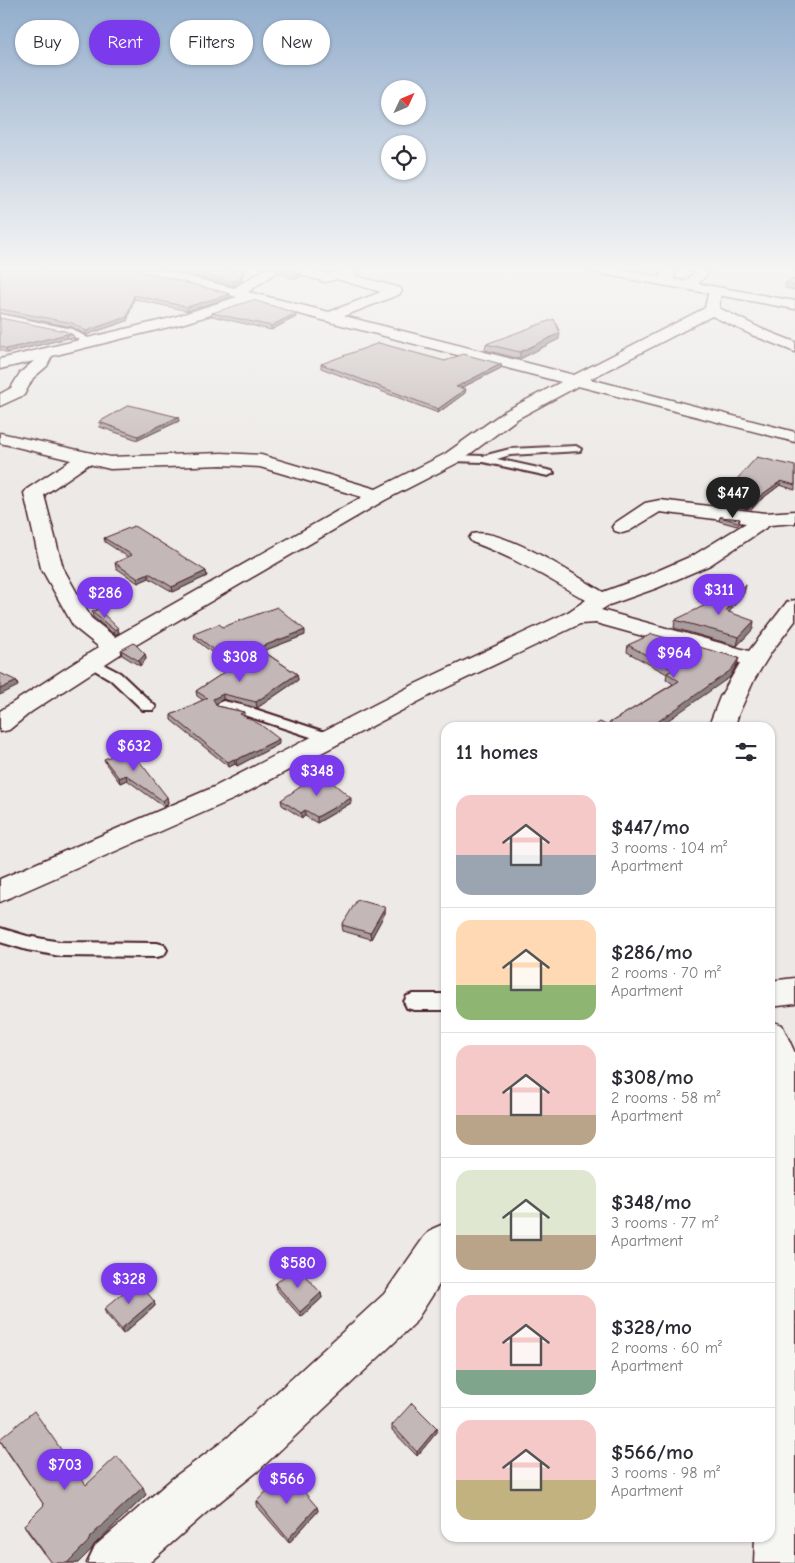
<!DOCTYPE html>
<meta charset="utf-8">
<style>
:root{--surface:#fff;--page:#f7f7f7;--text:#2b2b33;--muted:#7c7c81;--line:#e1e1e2;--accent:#7c3aed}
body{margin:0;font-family:"Comic Neue",sans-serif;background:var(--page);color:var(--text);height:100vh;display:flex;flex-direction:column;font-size:19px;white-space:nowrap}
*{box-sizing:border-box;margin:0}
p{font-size:16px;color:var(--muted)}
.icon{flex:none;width:28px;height:28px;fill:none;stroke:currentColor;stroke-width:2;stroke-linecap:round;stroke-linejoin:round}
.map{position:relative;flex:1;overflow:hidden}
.sheet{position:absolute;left:441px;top:722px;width:334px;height:820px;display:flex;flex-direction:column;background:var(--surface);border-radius:15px;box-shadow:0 1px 4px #0004}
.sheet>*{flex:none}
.top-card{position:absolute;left:15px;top:20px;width:351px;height:45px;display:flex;gap:10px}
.needle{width:32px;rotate:46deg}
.buttons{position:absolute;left:381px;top:80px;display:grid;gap:10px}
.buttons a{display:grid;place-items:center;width:45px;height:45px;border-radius:50%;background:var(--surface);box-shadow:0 1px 4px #0004;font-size:25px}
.price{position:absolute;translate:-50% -42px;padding:0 11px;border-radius:18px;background:var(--accent);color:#fff;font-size:16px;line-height:32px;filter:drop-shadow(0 1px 2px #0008)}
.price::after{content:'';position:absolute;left:50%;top:30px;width:15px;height:11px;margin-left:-8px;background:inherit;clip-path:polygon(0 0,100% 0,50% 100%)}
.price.current{background:#222;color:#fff}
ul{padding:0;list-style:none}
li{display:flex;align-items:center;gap:15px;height:125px;padding:0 15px}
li+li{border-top:1px solid var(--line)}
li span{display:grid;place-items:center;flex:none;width:140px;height:100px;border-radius:15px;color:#555}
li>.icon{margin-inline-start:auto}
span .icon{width:60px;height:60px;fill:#fffc;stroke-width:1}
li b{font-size:21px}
h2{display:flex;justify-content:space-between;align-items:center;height:60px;padding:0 15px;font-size:21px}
.chip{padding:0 18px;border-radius:22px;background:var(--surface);box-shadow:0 1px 4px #0004;font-size:18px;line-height:45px}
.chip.current{background:var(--accent);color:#fff}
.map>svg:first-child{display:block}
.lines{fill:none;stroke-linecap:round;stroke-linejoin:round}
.lane-casing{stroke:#4a1f2b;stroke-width:4}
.street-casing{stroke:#4a1f2b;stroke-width:3}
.secondary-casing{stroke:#4a1f2b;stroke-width:3}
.lane{fill:#f6f6f2;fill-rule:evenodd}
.street{fill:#f6f6f2;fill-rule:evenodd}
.secondary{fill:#f6f6f2;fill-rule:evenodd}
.wall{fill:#a99d9d;stroke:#4a1f2b}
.shaded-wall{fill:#898080;stroke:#4a1f2b}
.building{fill:#c4b7b7;stroke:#4a1f2b}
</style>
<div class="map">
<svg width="795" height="1563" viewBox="0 0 795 1563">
<rect width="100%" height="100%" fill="#ece9e6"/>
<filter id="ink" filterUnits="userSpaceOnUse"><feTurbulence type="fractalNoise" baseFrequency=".02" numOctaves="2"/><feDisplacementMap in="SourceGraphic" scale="10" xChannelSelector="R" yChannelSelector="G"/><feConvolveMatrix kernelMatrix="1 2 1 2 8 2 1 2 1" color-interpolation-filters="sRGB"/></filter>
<g filter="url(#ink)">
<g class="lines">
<g class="lane-casing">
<g id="lane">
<polygon points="0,314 72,329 95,342 90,345 66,333 0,320"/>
<polygon points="576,446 581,449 580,451 510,455 497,459 552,471 554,473 548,476 483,462 452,461 447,458 452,455 483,456 510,449"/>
<polygon points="91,658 120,673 153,704 156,707 153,710 143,710 110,679 86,665 84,662 86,659"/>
<polygon points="223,701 246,706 334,735 337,738 334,741 329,743 238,713 218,709 215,706 218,703"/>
<polygon points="0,928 27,936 60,942 157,943 164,945 167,950 164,955 157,957 60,956 27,950 0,942"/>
<polygon points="414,994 446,994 446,1010 414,1010 407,1008 404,1002 407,996"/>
</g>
</g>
<g class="street-casing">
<g id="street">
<path d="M136 269H158L234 288 265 269H281L248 292 329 312 381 292 337 279 325 282 292 272 290 269H310L326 274 346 269H358L360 271 358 274 353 275 400 288 402 291 400 294 344 316 574 375 705 308 709 289H719L721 292 719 308 762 329 795 342V352L752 335 712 316 590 379 795 432V442L578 386 517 419 459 462 385 500 122 653 31 712 9 730 0 732V711L99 647 74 627 41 568 24 493 27 489 71 460 0 443V433L110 457 222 453 261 455 376 489 445 454 505 411 561 382 253 302 181 324 52 356 47 366 33 378 24 395 0 406V394L11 388 20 373 34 361 0 369V359L171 318 237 297 138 272ZM89 464 110 469 222 465 260 467 362 497 115 637 91 618 63 568 44 495Z"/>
<polygon points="658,269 672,269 675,274 672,285 662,285 660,282 661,274"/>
<polygon points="697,269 711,269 695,288 685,288 683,285"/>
<path d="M660 500 765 513 795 511V523L770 525 710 565 657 588 609 605 601 610 749 651 787 602 795 600V621L772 651 754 680 739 713 734 728H708L720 697 740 663 596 623 580 624 431 695 234 799 0 902V879L214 787 413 685 568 612 586 600C548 578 513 557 472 542L469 538 472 534C501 526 576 576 603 592L641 578 694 555 746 523 660 512 629 531 622 533 615 531 612 527 615 523 645 503Z"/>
<polygon points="795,978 795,1004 770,1007 770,981"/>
<polygon points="770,1021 782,1025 795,1053 795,1563 754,1563 755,1538 770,1538"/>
<polygon points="446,1223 446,1274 414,1324 258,1471 207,1512 149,1563 87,1563 95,1546 173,1478 226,1439 384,1294 424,1237 432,1229"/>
</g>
</g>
<g class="secondary-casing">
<polygon id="secondary" points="589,269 617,269 795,301 795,309 596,273"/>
</g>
<use href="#lane" class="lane"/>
<use href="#street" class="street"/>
<use href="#secondary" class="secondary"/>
</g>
<g class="wall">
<polygon points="0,269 137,270 230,294 230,297 188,311 134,299 127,321 86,335 72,327 0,313"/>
<polygon points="165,269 245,269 241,282 234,286"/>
<polygon points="277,270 291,270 301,277 296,279 278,274"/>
<polygon points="795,279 795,290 785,288 785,283"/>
<polygon points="212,313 296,317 271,330 212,316"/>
<polygon points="0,318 73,335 74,339 68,338 7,353 0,350"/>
<polygon points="559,339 520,359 485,350 486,344"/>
<polygon points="445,361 501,364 501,368 461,388 465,393 438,413 321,368 321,364"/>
<polygon points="178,417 179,421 138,440 100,427 99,422"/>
<polygon points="795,466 795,490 780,485 759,501 752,509 726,506 727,502 731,496 726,495 727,490"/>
<polygon points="720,517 740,519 739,524 737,526 719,521"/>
<polygon points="104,538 207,576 173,592 149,578 138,583 116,568 115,563 128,557 105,542"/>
<polygon points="744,593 729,612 753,629 737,646 674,628 675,620"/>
<polygon points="92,612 118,628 119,633 115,635 93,617"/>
<polygon points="223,627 305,635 263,651 297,674 298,680 257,708 223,699 216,704 217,706 244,712 244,716 279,744 237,766 235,764 229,767 171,720 171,715 203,700 197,696 196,691 231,668 195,639 194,634"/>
<polygon points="628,645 737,664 730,677 606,725 673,684 666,679 667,674 627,652"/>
<polygon points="121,650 145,654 146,659 140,666 122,655"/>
<polygon points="104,759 167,797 168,803 164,807 127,780 120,783 106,764"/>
<polygon points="281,800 351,803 317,823 305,816 302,818 282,805"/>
<polygon points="385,907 385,913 371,939 343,931 342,925"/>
<polygon points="275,1284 321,1293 322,1298 301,1317 276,1289"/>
<polygon points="154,1301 155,1306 123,1334 106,1314 104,1309"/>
<polygon points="392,1425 437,1428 437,1432 417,1456 392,1430"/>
<polygon points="0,1440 86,1485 146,1495 94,1545 91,1550 78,1563 51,1563 28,1532 24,1525 44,1505 4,1447"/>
<polygon points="257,1501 317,1507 318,1511 289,1543 257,1506"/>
</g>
<g class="shaded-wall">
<polygon points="243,269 245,269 241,282 234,286 233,282"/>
<polygon points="301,273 301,277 296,279 296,275"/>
<polygon points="230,294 230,297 188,311 187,307"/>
<polygon points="134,295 134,299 127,321 86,335 86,331"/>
<polygon points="296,313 296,317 271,330 271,326"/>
<polygon points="560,333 559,339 520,359 520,352"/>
<polygon points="67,334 68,338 7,353 6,349"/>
<polygon points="501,364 501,368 455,391 456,387"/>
<polygon points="466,389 465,393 438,413 438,409"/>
<polygon points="178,417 179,421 138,440 138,436"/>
<polygon points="781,481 780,485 759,501 752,509 753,505 760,496"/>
<polygon points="206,571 207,576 173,592 172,587"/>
<polygon points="149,573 149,578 138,583 137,578"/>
<polygon points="746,585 744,593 724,619 726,611"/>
<polygon points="754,621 753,629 737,646 739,637"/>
<polygon points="118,628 119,633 115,635 114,630"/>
<polygon points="305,630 305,635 258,653 258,648"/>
<polygon points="145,654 146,659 140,666 139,661"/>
<polygon points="739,658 737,664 730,677 657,728 649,728"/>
<polygon points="297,674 298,680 257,708 256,702"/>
<polygon points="17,681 18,686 0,695 0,689"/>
<polygon points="223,694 223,699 214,705 213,699"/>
<polygon points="279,739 279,744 237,766 236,760"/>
<polygon points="234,759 235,764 229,767 228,762"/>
<polygon points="126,775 127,780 120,783 119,778"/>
<polygon points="167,797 168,803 164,807 163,801"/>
<polygon points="351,798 351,803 317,823 317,817"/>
<polygon points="305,810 305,816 302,818 301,813"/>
<polygon points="385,907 385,913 371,939 370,933"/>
<polygon points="321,1293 322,1298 301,1317 300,1312"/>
<polygon points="154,1301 155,1306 123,1334 121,1329"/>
<polygon points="437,1428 437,1432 417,1456 417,1452"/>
<polygon points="143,1487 146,1495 94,1545 91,1550 78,1563 67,1563 90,1537"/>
<polygon points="317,1507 318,1511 289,1543 288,1539"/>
</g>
<g class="building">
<polygon points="0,269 136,269 137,270 230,294 187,307 134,295 127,317 86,331 72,323 0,309"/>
<polygon points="179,269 243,269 240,278 233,282"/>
<polygon points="279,269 291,269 291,270 301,273 296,275 277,270"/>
<polygon points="795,279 795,286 785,283"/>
<polygon points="253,300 296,313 271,326 212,313"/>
<polygon points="0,318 65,331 73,335 67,334 6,349 0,346"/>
<polygon points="554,319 560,333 520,352 486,344"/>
<polygon points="379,343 445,361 463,354 501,364 456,387 466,389 438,409 321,364"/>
<polygon points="129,405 178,417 138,436 99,422"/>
<polygon points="757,457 795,466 795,485 781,481 760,496 753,505 727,502 735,493 727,490"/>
<polygon points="720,517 740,519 738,522"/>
<polygon points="134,526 206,571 172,587 149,573 137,578 115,563 132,555 104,538"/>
<polygon points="746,585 726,611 754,621 739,637 675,620"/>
<polygon points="277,607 305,630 258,648 297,674 256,702 223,694 213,699 217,706 244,712 240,714 261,725 279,739 236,760 234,759 228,762 171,715 207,698 196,691 234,666 194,634 219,624 223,627"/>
<polygon points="98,609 118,628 114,630 92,612"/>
<polygon points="652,634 739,658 731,670 649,728 591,728 600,722 606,725 679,681 667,673 673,670 628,645"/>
<polygon points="134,643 145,654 139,661 121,650"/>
<polygon points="0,673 17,681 0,689"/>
<polygon points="130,749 167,797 163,801 126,775 119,778 104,759"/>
<polygon points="321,773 351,798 317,817 305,810 301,813 281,800"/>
<polygon points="357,900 385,907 370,933 342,925"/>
<polygon points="296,1266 321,1293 300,1312 275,1284"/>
<polygon points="137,1281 154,1301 121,1329 104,1309"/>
<polygon points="412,1403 437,1428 417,1452 392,1425"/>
<polygon points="34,1411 86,1485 117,1456 143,1487 90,1537 88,1542 67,1563 52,1563 24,1525 44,1505 0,1440 0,1439"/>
<polygon points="286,1471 317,1507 288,1539 257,1501"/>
</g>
</g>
<linearGradient id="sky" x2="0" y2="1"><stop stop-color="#92adcc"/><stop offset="0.55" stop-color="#f6f5f4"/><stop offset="1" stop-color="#f6f5f4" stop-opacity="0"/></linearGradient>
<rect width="795" height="488" fill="url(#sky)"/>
</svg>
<div class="buttons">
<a><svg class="needle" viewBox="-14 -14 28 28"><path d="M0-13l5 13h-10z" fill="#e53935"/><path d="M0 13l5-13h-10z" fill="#7c7c81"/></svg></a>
<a><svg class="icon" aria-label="locate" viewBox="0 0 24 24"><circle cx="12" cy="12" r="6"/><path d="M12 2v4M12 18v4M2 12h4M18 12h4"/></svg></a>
</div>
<b class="price current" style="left:733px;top:519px">$447</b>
<b class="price" style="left:719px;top:616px">$311</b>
<b class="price" style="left:105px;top:619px">$286</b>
<b class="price" style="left:674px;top:679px">$964</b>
<b class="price" style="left:240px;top:683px">$308</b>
<b class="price" style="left:134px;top:772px">$632</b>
<b class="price" style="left:317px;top:797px">$348</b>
<b class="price" style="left:298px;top:1289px">$580</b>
<b class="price" style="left:129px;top:1305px">$328</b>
<b class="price" style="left:65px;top:1491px">$703</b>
<b class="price" style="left:287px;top:1505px">$566</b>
<div class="top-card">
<a class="chip">Buy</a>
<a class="chip current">Rent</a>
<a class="chip">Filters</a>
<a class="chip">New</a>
</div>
<section class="sheet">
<h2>11 homes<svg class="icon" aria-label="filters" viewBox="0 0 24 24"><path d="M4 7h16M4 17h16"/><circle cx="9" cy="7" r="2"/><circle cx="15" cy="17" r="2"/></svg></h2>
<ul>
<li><span style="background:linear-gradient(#f6c9c9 60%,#9aa5b1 0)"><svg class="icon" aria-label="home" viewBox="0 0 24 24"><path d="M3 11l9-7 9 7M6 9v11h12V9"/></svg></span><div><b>$447/mo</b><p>3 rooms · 104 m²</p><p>Apartment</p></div></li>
<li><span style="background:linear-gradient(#ffd9b3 65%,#8fb573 0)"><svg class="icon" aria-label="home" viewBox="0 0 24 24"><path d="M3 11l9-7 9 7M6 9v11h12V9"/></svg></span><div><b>$286/mo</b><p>2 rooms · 70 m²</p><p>Apartment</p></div></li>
<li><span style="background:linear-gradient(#f6c9c9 70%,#b9a48a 0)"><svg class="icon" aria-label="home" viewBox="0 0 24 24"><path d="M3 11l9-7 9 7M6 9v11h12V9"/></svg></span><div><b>$308/mo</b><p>2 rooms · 58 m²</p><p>Apartment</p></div></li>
<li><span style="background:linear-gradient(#dfe7d0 65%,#b9a48a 0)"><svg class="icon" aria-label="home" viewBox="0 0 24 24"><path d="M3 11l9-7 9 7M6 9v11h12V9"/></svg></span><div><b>$348/mo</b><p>3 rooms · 77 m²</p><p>Apartment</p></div></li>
<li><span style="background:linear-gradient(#f6c9c9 75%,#7fa58c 0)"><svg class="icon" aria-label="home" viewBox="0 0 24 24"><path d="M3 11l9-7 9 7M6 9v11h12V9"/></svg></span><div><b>$328/mo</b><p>2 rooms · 60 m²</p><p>Apartment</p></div></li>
<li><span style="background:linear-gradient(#f6c9c9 60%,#c2b280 0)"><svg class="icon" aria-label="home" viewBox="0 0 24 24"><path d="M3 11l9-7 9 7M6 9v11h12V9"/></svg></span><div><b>$566/mo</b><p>3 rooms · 98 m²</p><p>Apartment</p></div></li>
</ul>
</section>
</div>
